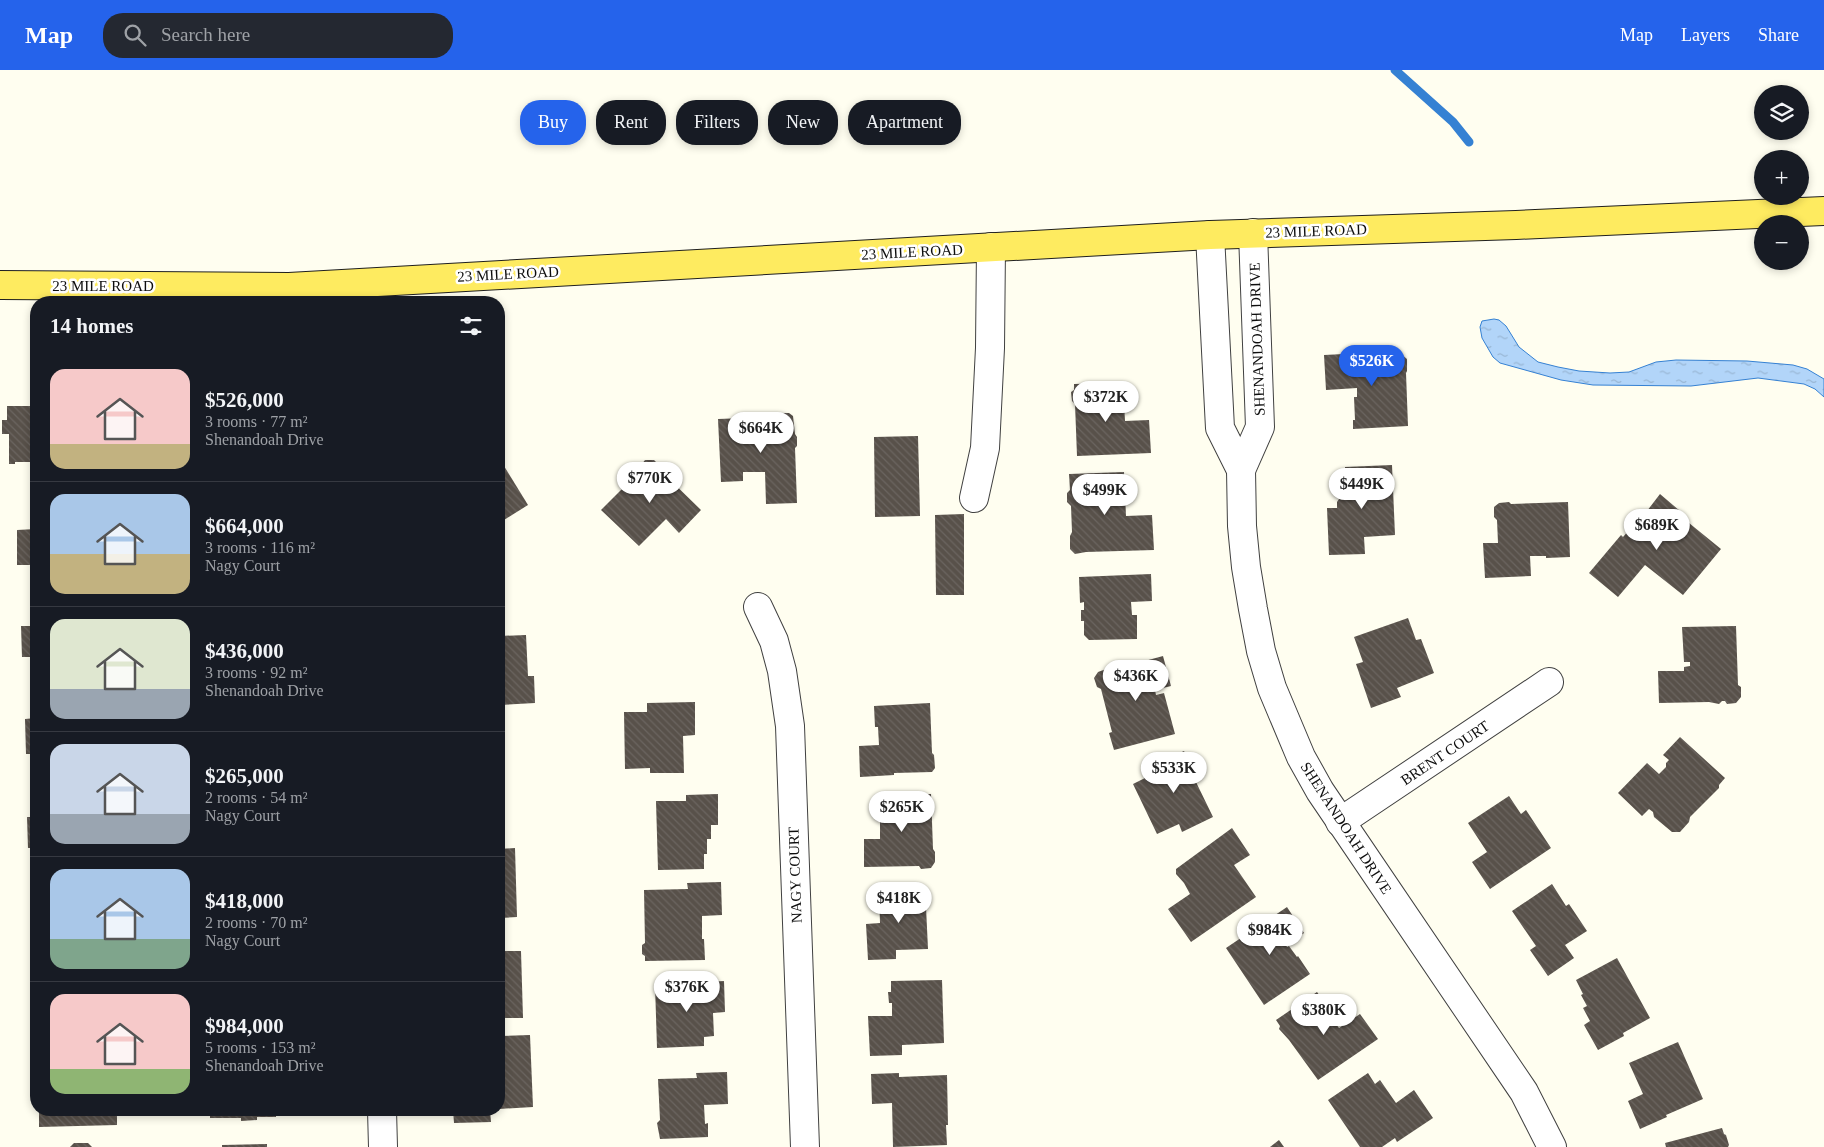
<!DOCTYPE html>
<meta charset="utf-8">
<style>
:root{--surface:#171b24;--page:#242831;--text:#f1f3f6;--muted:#9ea1a6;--line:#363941;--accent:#2563eb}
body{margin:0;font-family:"Times New Roman",serif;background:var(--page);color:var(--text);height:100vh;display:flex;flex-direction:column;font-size:19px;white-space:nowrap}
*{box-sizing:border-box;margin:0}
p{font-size:16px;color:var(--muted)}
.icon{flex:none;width:28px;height:28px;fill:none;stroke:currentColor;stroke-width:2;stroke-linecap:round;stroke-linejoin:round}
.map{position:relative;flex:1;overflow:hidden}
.side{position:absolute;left:30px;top:226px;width:475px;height:820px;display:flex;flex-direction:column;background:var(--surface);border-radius:20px;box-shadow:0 2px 8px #0003}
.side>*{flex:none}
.hud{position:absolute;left:520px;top:30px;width:475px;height:45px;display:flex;gap:10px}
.buttons{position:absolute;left:1754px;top:15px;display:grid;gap:10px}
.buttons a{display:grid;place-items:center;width:55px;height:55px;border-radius:50%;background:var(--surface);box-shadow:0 2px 8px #0003;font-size:25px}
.price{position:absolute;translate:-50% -42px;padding:0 11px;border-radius:18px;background:#fff;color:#222;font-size:16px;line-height:32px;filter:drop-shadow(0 1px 2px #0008)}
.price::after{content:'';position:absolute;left:50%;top:30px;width:15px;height:11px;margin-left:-8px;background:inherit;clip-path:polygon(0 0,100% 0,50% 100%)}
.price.selected{background:var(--accent);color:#fff}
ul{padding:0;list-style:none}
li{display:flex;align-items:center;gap:15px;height:125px;padding:0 20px}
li+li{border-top:1px solid var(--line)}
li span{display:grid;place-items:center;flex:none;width:140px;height:100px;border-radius:15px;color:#555}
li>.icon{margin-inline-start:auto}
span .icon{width:60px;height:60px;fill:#fffc;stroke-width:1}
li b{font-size:21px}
h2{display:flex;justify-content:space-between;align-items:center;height:60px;padding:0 20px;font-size:21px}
.chip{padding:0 18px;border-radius:20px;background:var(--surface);box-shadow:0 2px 8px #0003;font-size:18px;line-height:45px}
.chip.selected{background:var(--accent);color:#fff}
header{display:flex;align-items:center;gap:30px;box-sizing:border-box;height:70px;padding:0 25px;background:var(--accent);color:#fff}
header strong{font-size:24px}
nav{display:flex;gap:28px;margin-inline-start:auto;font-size:18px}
.search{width:350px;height:45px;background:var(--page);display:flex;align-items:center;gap:12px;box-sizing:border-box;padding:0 18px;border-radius:20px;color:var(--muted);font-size:19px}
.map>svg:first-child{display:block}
.water{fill:url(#water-ripples);stroke:#3581d3}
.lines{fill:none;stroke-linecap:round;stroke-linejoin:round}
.stream{stroke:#3581d3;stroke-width:9}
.building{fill:url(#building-back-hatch)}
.minor-casing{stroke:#414141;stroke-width:30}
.major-casing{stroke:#1f1f1f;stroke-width:30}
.minor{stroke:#fff;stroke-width:28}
.major{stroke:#feeb60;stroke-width:28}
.labels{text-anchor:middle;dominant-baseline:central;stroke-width:5;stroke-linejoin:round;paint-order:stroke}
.street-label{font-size:15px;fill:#0e0e0e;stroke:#fff}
</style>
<header>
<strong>Map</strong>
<div class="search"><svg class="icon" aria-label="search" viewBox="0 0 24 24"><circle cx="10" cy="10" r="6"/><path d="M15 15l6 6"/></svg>Search here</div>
<nav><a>Map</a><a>Layers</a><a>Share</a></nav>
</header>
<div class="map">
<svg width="1824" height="1077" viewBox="0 0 1824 1077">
<defs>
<pattern id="water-ripples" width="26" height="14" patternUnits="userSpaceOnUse" patternTransform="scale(1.25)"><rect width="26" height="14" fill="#b2d5f9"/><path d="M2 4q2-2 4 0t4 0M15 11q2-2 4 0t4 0" fill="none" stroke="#98b6d4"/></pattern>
<pattern id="building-back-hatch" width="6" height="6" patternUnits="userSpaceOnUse" patternTransform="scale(1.25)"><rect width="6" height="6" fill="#58514a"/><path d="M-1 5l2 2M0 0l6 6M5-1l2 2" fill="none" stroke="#6b6560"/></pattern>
</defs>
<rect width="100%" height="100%" fill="#fffef0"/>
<polygon class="water" points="1494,249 1499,250 1506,256 1519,277 1538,292 1558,297 1579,301 1610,303 1629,302 1656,292 1676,290 1747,291 1793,295 1807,299 1824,309 1824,327 1815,319 1804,314 1758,308 1691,316 1593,315 1561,310 1500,293 1493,287 1482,268 1480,257 1482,251"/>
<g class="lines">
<polyline class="stream" points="1395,0 1453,52 1469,72"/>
</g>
<g class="building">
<polygon points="1364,283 1364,289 1374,288 1377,285 1384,285 1387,288 1391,284 1401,284 1407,289 1407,301 1406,303 1408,356 1353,359 1353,350 1355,350 1354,327 1357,327 1357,318 1326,320 1324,285"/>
<polygon points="1116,313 1117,332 1124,332 1125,351 1149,350 1151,383 1077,386 1075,334 1072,331 1071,322 1074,320 1074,314"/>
<polygon points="7,336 36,336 36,392 15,392 15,394 9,394 9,364 2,364 2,350 7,350"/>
<polygon points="778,343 789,343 793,346 795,364 797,367 797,376 795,378 797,433 766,434 765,402 743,402 743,411 721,412 718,349 774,347"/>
<polygon points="918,366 920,446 875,447 874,367"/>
<polygon points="499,388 528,435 499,453"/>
<polygon points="645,390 654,390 660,396 660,400 701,440 679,463 666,449 639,476 601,440 638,403 639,398"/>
<polygon points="1392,395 1395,465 1364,467 1365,484 1329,485 1327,438 1337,438 1337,432 1341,426 1340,411 1345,410 1345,397"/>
<polygon points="1124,402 1126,446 1152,445 1154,480 1086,482 1075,484 1070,479 1070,466 1072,462 1071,436 1067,432 1067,423 1070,420 1069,404"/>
<polygon points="1660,424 1680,441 1678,444 1721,479 1683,525 1645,495 1618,527 1589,503 1621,465 1623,467 1637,451 1638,447 1642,442 1647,441"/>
<polygon points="1509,432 1511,434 1568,432 1570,487 1546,488 1546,486 1530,486 1531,506 1485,508 1483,473 1498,473 1497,450 1494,447 1494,437 1499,433"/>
<polygon points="964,444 964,525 936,525 935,445"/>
<polygon points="36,459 36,490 32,490 32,495 17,495 17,460"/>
<polygon points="1151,504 1152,531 1131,532 1132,545 1137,545 1137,569 1089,570 1084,565 1084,551 1081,551 1081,540 1084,540 1084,532 1080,533 1079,507"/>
<polygon points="1408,548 1416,570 1421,569 1434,603 1397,618 1401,627 1371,638 1356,594 1363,592 1354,567"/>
<polygon points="21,556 36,556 36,587 22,587"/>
<polygon points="1736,556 1738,615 1741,617 1741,627 1736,633 1727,634 1725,631 1722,631 1719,634 1709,632 1659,633 1658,601 1684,601 1684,597 1690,596 1690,592 1684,592 1682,557"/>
<polygon points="526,565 528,606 534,606 535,633 499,635 499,566"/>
<polygon points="1163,586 1171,616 1155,620 1156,625 1164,623 1175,664 1114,680 1109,663 1112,662 1101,619 1097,617 1094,608 1098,602 1106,599 1111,601 1111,598 1120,595 1123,597"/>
<polygon points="695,632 695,665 683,666 684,703 650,703 650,698 625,699 624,642 647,642 647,633"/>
<polygon points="930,633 932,683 934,685 935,698 932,702 894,703 894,705 860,707 859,676 879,675 878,657 875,657 874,636"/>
<polygon points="36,648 36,684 26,684 25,649"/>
<polygon points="1680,667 1725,708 1719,715 1719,718 1690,747 1689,752 1680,762 1672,762 1654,747 1653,742 1649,739 1642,746 1618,723 1647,693 1659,704 1666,697 1666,693 1669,690 1663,685"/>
<polygon points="1184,681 1188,689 1195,685 1205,705 1195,710 1213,747 1182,762 1179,754 1157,764 1133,714 1155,703 1152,696"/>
<polygon points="718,724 718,755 711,755 711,769 707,769 707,784 704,784 704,799 658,800 656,731 686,731 686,725"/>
<polygon points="931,724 933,779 935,782 935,792 931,798 921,799 919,796 864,797 864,769 880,769 880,751 877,751 876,725"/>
<polygon points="1509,726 1521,744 1526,740 1551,778 1490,819 1472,792 1487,782 1468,753"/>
<polygon points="27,747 36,747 36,778 28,778"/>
<polygon points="1232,758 1250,785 1234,795 1256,827 1191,872 1168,839 1190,824 1184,813 1176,804 1176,799"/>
<polygon points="515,778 517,847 499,848 499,779"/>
<polygon points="721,812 722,845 702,846 702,869 704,869 705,890 645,891 645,886 642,884 642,875 645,873 644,820 688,819 687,813"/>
<polygon points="1552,814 1566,836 1569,834 1587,861 1565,875 1574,888 1548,906 1530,880 1536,876 1512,841"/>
<polygon points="925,816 928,879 896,880 896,889 868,890 866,854 880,853 879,823 888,822 888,818"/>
<polygon points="36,835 36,873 32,873 31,836"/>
<polygon points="1287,837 1304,863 1286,875 1287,877 1289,876 1297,887 1298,886 1310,904 1264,935 1226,878"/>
<polygon points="499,881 521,881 523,948 499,948"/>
<polygon points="1617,888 1650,948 1623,963 1624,966 1598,980 1584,955 1590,951 1583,938 1587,936 1581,925 1583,924 1576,910"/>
<polygon points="942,910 944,973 902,975 902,985 870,986 868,946 892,946 892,933 889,933 888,922 891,922 891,911"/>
<polygon points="724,911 725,942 713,943 714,966 704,967 704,976 657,978 655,915"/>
<polygon points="1317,922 1332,943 1329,945 1339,958 1360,944 1378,969 1318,1010 1289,970 1279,959 1280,956 1276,950"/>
<polygon points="530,965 533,1037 499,1039 499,966"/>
<polygon points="1678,972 1703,1029 1666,1045 1667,1047 1640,1059 1628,1031 1643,1024 1629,993"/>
<polygon points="727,1002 728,1034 704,1035 705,1054 708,1053 708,1067 660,1069 657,1053 660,1050 658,1009 697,1008 696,1003"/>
<polygon points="899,1003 899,1007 947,1005 948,1055 946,1055 947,1075 893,1077 892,1033 872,1034 871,1004"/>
<polygon points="1368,1003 1375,1014 1380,1010 1396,1033 1414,1020 1433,1048 1397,1072 1395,1068 1382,1077 1360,1077 1328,1030"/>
<polygon points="39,1040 117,1040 117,1055 39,1057"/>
<polygon points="210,1040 276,1040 276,1047 257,1047 257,1050 241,1051 241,1048 210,1048"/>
<polygon points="453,1040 490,1040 491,1052 454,1053"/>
<polygon points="1722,1058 1724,1064 1726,1065 1729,1075 1728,1077 1666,1077 1665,1073"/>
<polygon points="1279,1070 1284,1077 1270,1077"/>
<polygon points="74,1073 88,1073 92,1077 70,1077"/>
<polygon points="267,1074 267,1077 222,1077 222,1075"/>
</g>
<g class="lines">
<g class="minor-casing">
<g id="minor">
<polyline points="1210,165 1220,358 1241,400 1242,456 1246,497 1253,539 1261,581 1272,618 1301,687 1320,721 1524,1022 1552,1077"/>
<polyline points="1241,400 1260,357 1253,163"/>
<polyline points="974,428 985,378 990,278 991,177"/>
<polyline points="758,537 774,571 782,601 790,656 805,1077"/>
<polyline points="1340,752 1549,612"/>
<polyline points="382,1040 383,1077"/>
</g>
</g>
<g class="major-casing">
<polyline id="major" points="0,215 289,217 1210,165 1516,155 1824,141"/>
</g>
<use href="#minor" class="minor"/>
<use href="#major" class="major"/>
</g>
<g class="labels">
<g class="street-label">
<text transform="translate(1316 161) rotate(-2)">23 MILE ROAD</text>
<text transform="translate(912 182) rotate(-3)">23 MILE ROAD</text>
<text transform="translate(508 204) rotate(-3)">23 MILE ROAD</text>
<text x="103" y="216">23 MILE ROAD</text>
<text transform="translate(1257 269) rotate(-92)">SHENANDOAH DRIVE</text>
<text transform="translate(1445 683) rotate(-34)">BRENT COURT</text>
<text transform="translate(1346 758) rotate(57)">SHENANDOAH DRIVE</text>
<text transform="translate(795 805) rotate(-92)">NAGY COURT</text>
</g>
</g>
</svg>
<div class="buttons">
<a><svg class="icon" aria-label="layers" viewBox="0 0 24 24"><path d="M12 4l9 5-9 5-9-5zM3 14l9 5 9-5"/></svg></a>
<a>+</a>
<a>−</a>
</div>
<b class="price selected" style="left:1372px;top:317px">$526K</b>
<b class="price" style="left:1106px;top:353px">$372K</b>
<b class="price" style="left:761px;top:384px">$664K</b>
<b class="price" style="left:650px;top:434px">$770K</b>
<b class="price" style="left:1362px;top:440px">$449K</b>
<b class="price" style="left:1105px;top:446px">$499K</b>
<b class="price" style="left:1657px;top:481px">$689K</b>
<b class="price" style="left:1136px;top:632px">$436K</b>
<b class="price" style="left:1174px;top:724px">$533K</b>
<b class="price" style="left:902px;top:763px">$265K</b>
<b class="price" style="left:899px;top:854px">$418K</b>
<b class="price" style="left:1270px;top:886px">$984K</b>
<b class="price" style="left:687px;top:943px">$376K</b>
<b class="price" style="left:1324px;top:966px">$380K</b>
<div class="hud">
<a class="chip selected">Buy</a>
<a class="chip">Rent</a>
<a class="chip">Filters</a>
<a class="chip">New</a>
<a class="chip">Apartment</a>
</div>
<section class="side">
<h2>14 homes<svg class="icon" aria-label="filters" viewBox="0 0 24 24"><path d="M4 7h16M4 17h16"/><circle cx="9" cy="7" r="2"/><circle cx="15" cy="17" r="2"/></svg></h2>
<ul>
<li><span style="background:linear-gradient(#f6c9c9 75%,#c2b280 0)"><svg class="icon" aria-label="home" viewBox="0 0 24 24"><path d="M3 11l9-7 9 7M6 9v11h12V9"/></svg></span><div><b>$526,000</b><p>3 rooms · 77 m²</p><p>Shenandoah Drive</p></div></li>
<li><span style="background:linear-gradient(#a9c7e8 60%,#c2b280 0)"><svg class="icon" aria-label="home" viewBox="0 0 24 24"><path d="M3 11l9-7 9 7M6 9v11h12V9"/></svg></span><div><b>$664,000</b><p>3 rooms · 116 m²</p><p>Nagy Court</p></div></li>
<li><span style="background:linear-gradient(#dfe7d0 70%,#9aa5b1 0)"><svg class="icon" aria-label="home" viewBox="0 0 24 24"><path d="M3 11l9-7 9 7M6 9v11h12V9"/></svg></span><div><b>$436,000</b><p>3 rooms · 92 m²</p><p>Shenandoah Drive</p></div></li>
<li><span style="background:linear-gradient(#c9d6e8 70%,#9aa5b1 0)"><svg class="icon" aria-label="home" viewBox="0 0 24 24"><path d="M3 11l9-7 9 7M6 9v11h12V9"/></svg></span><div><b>$265,000</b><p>2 rooms · 54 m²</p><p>Nagy Court</p></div></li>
<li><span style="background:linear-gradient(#a9c7e8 70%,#7fa58c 0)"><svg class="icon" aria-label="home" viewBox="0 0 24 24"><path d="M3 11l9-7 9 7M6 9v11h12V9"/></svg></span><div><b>$418,000</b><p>2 rooms · 70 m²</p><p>Nagy Court</p></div></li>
<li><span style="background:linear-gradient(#f6c9c9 75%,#8fb573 0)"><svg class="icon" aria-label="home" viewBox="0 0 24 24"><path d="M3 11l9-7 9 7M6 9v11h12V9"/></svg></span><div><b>$984,000</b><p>5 rooms · 153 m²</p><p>Shenandoah Drive</p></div></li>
</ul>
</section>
</div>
